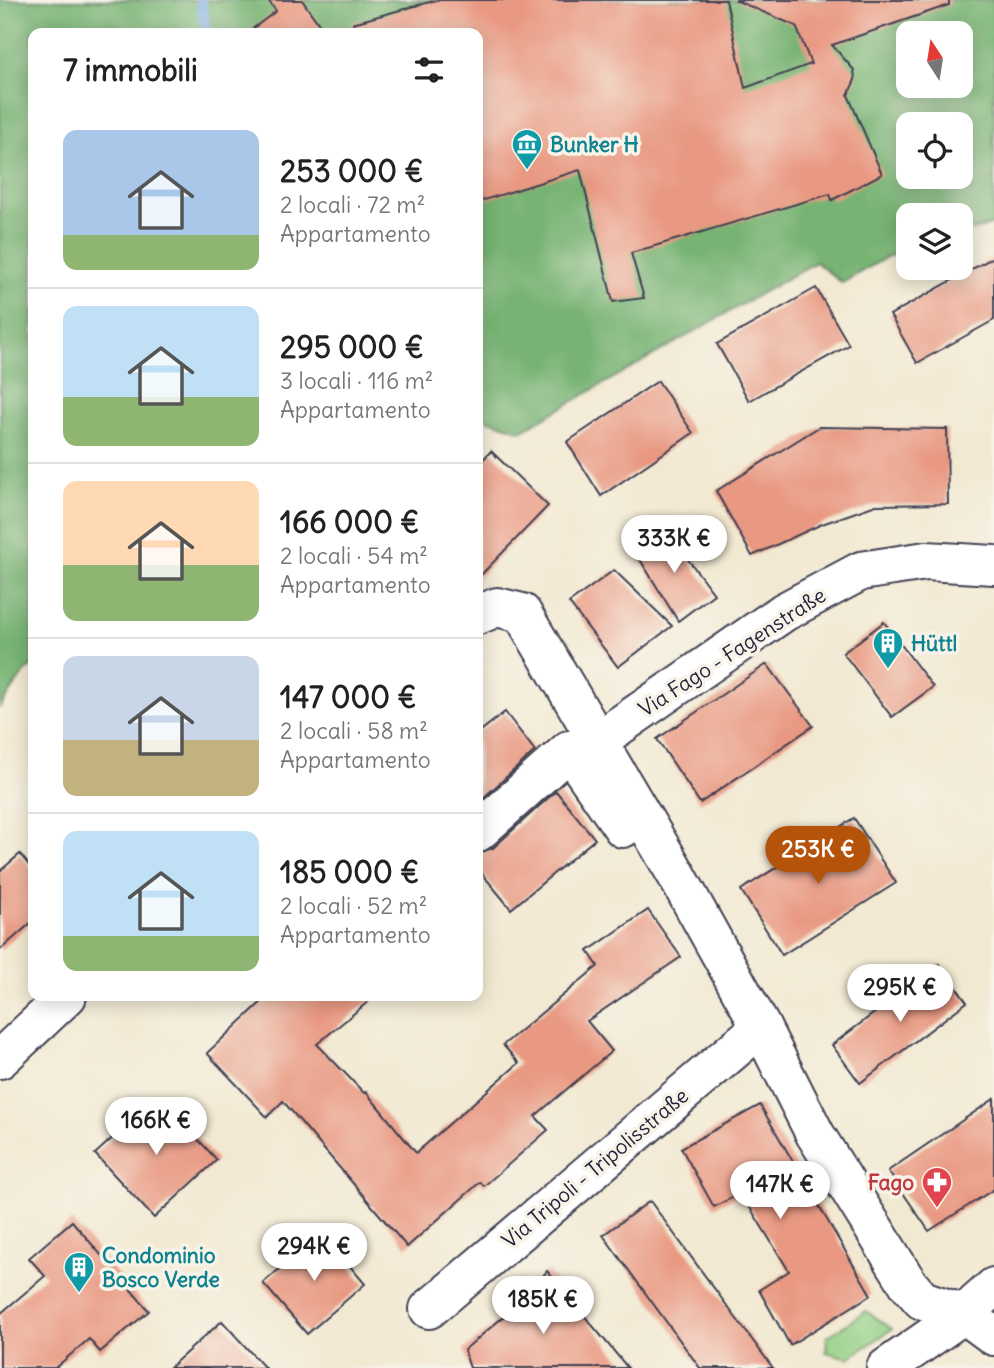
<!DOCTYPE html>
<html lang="it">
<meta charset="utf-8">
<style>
:root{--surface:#fff;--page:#f6f6f6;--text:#222;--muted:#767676;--line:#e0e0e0;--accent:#b45309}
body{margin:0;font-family:Delius,sans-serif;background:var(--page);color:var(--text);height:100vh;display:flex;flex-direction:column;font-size:26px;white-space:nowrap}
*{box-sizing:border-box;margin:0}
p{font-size:23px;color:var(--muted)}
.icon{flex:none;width:38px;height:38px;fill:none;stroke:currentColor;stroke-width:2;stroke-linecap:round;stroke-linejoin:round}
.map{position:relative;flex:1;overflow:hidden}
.side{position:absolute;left:28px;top:28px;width:455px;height:973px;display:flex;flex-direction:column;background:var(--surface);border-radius:14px;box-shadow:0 4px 18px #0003}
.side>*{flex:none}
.needle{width:46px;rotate:348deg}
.fabs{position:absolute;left:896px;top:21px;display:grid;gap:14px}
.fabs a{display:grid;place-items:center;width:77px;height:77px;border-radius:14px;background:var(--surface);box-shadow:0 4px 18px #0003;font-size:35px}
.price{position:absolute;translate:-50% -60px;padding:0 16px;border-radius:24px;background:#fff;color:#222;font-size:23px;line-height:46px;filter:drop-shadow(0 2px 4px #0008)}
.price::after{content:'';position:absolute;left:50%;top:42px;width:21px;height:16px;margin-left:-10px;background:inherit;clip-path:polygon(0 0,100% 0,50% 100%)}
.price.active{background:var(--accent);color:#fff}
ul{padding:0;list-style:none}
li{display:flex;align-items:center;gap:21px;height:175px;padding:0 35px}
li+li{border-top:2px solid var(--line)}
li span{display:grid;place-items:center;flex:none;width:196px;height:140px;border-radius:14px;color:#555}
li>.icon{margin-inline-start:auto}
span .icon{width:84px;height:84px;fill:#fffc;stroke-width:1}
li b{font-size:30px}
h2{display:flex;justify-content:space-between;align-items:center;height:84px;padding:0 35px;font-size:30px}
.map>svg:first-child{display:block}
.green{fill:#94d186;stroke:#5b7a60;stroke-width:2}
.forest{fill:#77b373;stroke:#4c6a57;stroke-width:2;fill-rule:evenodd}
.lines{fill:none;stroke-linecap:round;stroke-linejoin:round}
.stream{stroke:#7cade7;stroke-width:10}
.building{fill:#e99881}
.minor-casing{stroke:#414052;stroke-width:42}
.minor{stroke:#fff;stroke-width:38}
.labels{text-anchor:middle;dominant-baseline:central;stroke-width:7;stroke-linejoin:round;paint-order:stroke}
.culture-label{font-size:21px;font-weight:bold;fill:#0d838f;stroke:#f7f3e8;text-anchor:start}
.street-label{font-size:21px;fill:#22223b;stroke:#f7f3e8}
.health-label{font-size:21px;font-weight:bold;fill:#be3a42;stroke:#f7f3e8;text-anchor:end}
</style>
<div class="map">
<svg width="994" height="1368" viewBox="0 0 994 1368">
<rect width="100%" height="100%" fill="#f7f3e8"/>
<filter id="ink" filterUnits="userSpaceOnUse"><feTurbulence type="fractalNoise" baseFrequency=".0143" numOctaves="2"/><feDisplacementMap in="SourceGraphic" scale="14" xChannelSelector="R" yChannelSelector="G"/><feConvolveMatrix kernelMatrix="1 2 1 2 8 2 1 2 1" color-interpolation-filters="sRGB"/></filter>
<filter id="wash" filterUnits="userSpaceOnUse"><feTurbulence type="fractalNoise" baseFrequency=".00686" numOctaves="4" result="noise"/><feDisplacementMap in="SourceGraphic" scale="28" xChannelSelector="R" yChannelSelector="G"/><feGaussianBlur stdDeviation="1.57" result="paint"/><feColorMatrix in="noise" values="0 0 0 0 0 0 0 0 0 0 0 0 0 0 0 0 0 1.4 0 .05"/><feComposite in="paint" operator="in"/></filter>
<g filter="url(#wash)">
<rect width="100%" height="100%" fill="#f2e9d2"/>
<polygon class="green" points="866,1311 892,1329 849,1358 826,1352 827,1337"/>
<path class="forest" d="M0 0H994V224L961 234V215H908V250L887 257 842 283 816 262 521 431 478 416V33H33V665L24 673 0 707ZM908 33H961V86H908ZM908 124H961V177H908Z"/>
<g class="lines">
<polyline class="stream" points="201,0 206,33"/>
</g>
<g id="blocks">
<g class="building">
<polygon points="268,0 302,0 325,33 247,33 276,11"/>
<polygon points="437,0 726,0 745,88 811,64 796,26 735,0 949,0 949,5 832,45 854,70 855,80 848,95 882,174 832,200 830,194 631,253 644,298 613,302 580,170 478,202 478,33 355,33 353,23"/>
<polygon points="994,257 994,320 917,363 890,315"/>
<polygon points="816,288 849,345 749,401 717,344"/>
<polygon points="658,381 693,433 601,496 567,442"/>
<polygon points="819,427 947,429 948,504 876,505 822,524 752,556 716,491"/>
<polygon points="491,451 548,506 478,578 478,465"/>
<polygon points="666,530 714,594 678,621 636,553"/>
<polygon points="614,570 672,626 618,667 569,603"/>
<polygon points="884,622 933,687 892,717 843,653"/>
<polygon points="767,664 813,726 700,803 657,739"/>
<polygon points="505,712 535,751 480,801 478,797 478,733"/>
<polygon points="556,791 595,839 511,909 478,869 478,853 493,848"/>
<polygon points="854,818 896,883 782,955 741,890"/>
<polygon points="20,854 33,870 33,921 0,950 0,871"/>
<polygon points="648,910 681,957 587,1021 612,1051 535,1116 548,1130 484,1186 480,1182 407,1247 283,1101 267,1117 207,1053 268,996 375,996 317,1044 364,1093 366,1092 416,1153 519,1063 503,1045 598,966 588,951"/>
<polygon points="939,964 967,1002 860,1083 832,1045"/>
<polygon points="158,1096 217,1160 154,1218 95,1154"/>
<polygon points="994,1099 994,1189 929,1231 888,1171"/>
<polygon points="760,1105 871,1295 790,1345 759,1290 789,1271 741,1193 714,1207 681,1148"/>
<polygon points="650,1201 736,1318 773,1368 700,1368 603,1235"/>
<polygon points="72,1221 149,1311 100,1352 89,1339 55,1368 0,1368 0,1314 45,1276 29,1258"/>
<polygon points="322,1233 365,1284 307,1334 263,1283"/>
<polygon points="547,1271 628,1368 470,1368 464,1350 522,1301"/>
<polygon points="222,1321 265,1368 169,1368"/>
</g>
</g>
</g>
<g filter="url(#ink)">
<use href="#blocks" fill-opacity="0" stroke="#414052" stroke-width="2"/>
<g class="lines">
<g class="minor-casing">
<g id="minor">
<polyline points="478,615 497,607 522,613 675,872 761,1027 815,1134 909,1285 922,1300 964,1314 994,1336"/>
<polyline points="599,740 784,612 861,571 926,561 994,565"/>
<polyline points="478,832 569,750 623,828"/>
<polyline points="0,1059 67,996"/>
<polyline points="429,1309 761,1027"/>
<polyline points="886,1368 964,1314 994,1287"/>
</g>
</g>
<use href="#minor" class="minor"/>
</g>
</g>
<defs>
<g id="museum-pin" transform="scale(1.575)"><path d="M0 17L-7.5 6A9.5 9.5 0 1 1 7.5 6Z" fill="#0f9aa8" stroke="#f7f3e8"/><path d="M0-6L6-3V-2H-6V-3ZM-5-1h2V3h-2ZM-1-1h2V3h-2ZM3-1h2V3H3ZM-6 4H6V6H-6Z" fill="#fff"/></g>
<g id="building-pin" transform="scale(1.575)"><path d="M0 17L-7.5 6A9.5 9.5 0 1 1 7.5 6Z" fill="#0f9aa8" stroke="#f7f3e8"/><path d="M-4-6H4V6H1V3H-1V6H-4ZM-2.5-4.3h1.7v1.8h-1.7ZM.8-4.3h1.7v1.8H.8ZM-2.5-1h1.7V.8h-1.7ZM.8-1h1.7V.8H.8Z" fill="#fff"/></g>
<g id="pharmacy-pin" transform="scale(1.575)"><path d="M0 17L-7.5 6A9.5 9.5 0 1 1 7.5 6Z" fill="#e0444e" stroke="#f7f3e8"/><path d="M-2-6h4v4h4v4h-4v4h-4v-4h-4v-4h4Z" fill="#fff"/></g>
</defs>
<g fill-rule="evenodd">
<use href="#museum-pin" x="527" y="144"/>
<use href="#building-pin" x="888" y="643"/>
<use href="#pharmacy-pin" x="937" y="1182"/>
<use href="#building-pin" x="79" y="1267"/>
</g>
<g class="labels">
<g class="culture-label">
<text x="550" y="144">Bunker H</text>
<text x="911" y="643">Hüttl</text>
<text x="102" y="1255">Condominio<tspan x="102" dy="24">Bosco Verde</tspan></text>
</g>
<g class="street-label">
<text transform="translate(732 652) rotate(-33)">Via Fago - Fagenstraße</text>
<text transform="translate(595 1168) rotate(-40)">Via Tripoli - Tripolisstraße</text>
</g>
<g class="health-label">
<text x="914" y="1182">Fago</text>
</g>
</g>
</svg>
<div class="fabs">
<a><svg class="needle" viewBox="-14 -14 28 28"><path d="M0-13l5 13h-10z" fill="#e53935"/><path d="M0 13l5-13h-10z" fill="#767676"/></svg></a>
<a><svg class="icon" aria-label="locate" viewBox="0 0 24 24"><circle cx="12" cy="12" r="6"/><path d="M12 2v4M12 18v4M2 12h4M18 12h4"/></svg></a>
<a><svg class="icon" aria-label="layers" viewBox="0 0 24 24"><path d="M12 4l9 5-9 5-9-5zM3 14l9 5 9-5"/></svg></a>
</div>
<b class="price" style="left:674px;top:575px">333K €</b>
<b class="price active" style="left:818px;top:886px">253K €</b>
<b class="price" style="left:900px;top:1024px">295K €</b>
<b class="price" style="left:156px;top:1157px">166K €</b>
<b class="price" style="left:780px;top:1221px">147K €</b>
<b class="price" style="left:314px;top:1283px">294K €</b>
<b class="price" style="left:543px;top:1336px">185K €</b>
<section class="side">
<h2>7 immobili<svg class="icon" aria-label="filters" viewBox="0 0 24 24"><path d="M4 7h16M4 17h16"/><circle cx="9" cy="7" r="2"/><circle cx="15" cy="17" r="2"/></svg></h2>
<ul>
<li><span style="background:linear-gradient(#a9c7e8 75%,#8fb573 0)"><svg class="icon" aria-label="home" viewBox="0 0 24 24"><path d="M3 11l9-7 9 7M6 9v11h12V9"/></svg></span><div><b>253 000 €</b><p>2 locali · 72 m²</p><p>Appartamento</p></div></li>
<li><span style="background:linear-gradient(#bfe0f5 65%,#8fb573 0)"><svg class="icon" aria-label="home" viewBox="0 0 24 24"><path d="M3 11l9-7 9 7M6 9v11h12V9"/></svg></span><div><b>295 000 €</b><p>3 locali · 116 m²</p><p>Appartamento</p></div></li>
<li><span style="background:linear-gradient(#ffd9b3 60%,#8fb573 0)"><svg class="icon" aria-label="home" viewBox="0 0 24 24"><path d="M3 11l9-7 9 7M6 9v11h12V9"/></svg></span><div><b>166 000 €</b><p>2 locali · 54 m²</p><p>Appartamento</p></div></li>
<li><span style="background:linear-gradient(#c9d6e8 60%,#c2b280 0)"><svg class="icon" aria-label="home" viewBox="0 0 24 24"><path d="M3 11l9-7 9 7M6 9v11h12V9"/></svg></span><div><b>147 000 €</b><p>2 locali · 58 m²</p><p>Appartamento</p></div></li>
<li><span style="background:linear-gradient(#bfe0f5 75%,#8fb573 0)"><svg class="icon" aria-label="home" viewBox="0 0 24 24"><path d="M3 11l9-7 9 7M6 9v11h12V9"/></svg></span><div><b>185 000 €</b><p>2 locali · 52 m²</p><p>Appartamento</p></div></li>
</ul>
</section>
</div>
